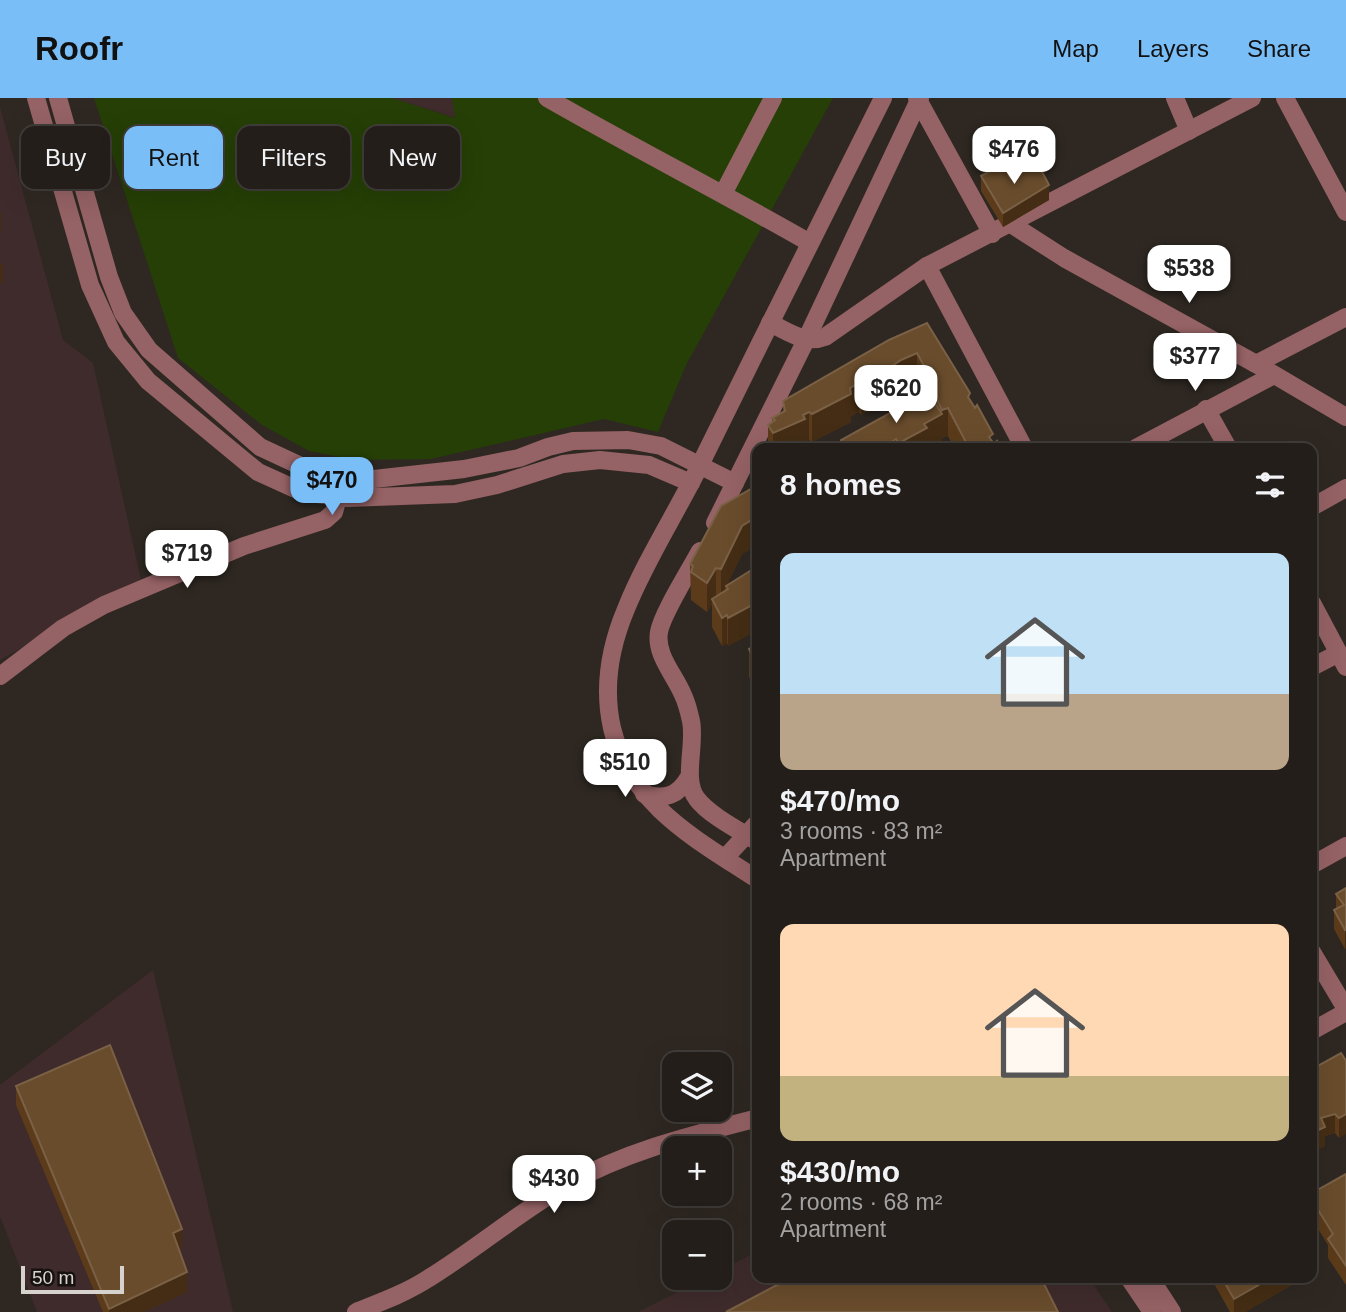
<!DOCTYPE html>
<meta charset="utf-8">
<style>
:root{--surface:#231e1a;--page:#2b2723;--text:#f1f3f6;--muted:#a3a2a2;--line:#403c39;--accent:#7abef8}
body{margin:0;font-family:Arial,sans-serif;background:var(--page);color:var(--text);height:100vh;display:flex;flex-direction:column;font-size:26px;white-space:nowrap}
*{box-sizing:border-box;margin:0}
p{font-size:23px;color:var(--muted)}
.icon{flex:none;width:38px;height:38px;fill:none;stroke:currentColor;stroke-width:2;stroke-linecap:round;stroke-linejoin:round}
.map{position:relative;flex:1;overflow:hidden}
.drawer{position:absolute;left:752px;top:345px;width:565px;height:840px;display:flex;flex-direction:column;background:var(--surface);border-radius:14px;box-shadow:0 7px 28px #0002,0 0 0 2px var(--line)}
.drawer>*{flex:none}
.banner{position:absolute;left:21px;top:28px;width:626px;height:63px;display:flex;gap:14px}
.fabs{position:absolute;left:662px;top:954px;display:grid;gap:14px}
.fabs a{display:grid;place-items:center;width:70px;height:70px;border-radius:14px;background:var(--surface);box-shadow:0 7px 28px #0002,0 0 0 2px var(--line);font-size:35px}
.scale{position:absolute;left:21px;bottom:18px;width:103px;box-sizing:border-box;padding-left:7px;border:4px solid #d7d2ce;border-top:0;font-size:19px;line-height:24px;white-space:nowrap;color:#d7d2ce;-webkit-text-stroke:5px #15120f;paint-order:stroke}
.price{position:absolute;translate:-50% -60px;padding:0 16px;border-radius:14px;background:#fff;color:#222;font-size:23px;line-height:46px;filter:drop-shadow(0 2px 4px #0008)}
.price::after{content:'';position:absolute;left:50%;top:42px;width:21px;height:16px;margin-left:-10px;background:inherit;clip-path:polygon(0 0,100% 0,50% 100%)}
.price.on{background:var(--accent);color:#111}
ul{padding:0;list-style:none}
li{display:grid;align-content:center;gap:14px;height:371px;padding:0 28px}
li span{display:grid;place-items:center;height:217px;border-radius:14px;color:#555}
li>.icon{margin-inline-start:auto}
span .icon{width:126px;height:126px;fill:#fffc;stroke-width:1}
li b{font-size:30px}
h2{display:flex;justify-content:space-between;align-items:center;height:84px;padding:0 28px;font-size:30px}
.chip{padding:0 24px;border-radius:14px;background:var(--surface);box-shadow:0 7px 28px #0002,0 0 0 2px var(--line);font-size:24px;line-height:63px}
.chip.on{background:var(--accent);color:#111}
header{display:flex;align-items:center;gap:42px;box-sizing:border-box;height:98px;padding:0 35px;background:var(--accent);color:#111}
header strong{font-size:33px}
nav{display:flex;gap:38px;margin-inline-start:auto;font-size:24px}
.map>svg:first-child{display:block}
.industrial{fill:#3f2b2b}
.green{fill:#253f06}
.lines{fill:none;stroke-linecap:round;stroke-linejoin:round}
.minor{stroke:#956265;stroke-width:18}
.wall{fill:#5b3b19}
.shaded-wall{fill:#442d14}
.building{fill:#694c2c;stroke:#7a6146;stroke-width:2}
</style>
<header>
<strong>Roofr</strong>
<nav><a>Map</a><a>Layers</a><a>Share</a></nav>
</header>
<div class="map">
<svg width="1346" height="1214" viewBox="0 0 1346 1214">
<rect width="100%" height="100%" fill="#2f2822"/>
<g class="industrial">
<polygon points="392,0 452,0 456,20"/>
<polygon points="0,9 63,242 93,265 141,482 0,562"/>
<polygon points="153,872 233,1214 37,1214 0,1118 0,987"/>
<polygon points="758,1153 758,1180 1089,1180 1112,1214 638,1214 706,1180 719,1180 719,1173"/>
</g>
<polygon class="green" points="94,0 392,0 455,20 452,0 833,0 686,267 658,334 604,321 431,361 355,362 309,353 262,327 178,260"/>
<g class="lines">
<g class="minor">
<polyline points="36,0 90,187 116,244 148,283 258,374 302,394 348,400 455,396 497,387 563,366 600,362 649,367 691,385"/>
<polyline points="58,0 109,179 123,215 149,252 260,349 305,370 339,378 374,381 464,371 519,360 548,349 573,343 628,342 661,348 735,385"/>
<path d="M547 0C634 50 723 95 810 145"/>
<polyline points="917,0 992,136"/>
<polyline points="1175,0 1189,33"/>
<polyline points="1285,0 1346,114"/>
<polyline points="723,96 773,0"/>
<polyline points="1011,126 1064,160 1256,266 1346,319"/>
<polyline points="927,168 1024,350"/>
<path d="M770 225C787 233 805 247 825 239L927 168 1252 0"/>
<polyline points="1256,266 1346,219"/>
<polyline points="1206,311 1228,350"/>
<polyline points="1136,350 1274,277"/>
<polyline points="1312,409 1346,390"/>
<polyline points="715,425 806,242 920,0"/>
<path d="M700 453C690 472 662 516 659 534 655 557 675 577 683 597 687 605 689 614 691 623 696 647 682 682 697 701 709 717 740 733 758 744"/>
<polyline points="1312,505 1346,569"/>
<polyline points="1312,569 1339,555"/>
<polyline points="0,578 63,530 104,507 244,448 325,422 334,414 338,400"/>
<path d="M644 696C665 702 678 698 689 679"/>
<polyline points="725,760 758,724"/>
<polyline points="1312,767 1346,748"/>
<path d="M758 782C696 741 631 708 612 630 603 590 610 549 626 511 646 461 677 414 701 365 761 243 822 121 883 0"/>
<polyline points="1312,854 1346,911"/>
<polyline points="1312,933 1346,914"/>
<polyline points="1129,1180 1152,1214"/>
<polyline points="1150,1180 1172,1214"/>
<path d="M356 1214C381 1204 406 1195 429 1180 476 1151 518 1115 566 1087 626 1053 692 1037 758 1020"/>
</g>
</g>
<g class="wall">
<polygon points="981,78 1010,80 1049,102 1003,129 981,93"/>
<polygon points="927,225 993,345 1001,350 954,350 948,338 942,340 942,345 932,350 841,350 841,342 924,296 917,283 901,290 861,317 859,314 851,318 851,324 812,344 809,342 805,344 805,350 768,350 768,327 772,324 772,320 783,314 783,303"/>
<polygon points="758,387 758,447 742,456 727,487 758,468 758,532 728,548 727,545 722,548 712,529 712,506 707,514 691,502 690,466"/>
<polygon points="758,546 758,598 749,579 749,551"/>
<polygon points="1346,790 1345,851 1334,831 1334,812 1336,811 1336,796"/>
<polygon points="1346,963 1339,1040 1335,1035 1325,1038 1325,1048 1312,1055"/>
<polygon points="16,988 182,1150 179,1151 187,1194 143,1214 103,1214 16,1007"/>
<polygon points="1346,1076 1346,1187 1328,1160 1328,1147 1312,1121 1312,1095"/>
<polygon points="1211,1180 1304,1180 1245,1214 1230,1214"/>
</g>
<g class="shaded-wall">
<polygon points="1049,87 1049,102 1003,129 1003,115"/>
<polygon points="1,114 1,133 0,134 0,115"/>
<polygon points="3,165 3,184 0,186 0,166"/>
<polygon points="917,255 917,283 901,290 861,317 861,289 901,262"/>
<polygon points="859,285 859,314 851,318 851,324 812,344 812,316"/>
<polygon points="948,310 948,338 942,340 942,312"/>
<polygon points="809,314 809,342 805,344 805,350 773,350 773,335"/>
<polygon points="942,316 942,345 932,350 899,350 899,345 924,326"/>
<polygon points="896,341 896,350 882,350"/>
<polygon points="758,418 758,447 742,456 721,499 721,471 742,428"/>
<polygon points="716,470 716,499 712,501 712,506 707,514 707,485"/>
<polygon points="758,504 758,532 728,548 728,520"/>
<polygon points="727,517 727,545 722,548 722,520"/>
<polygon points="1346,831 1346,851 1345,851 1345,832"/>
<polygon points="1335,1016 1335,1035 1325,1038 1325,1048 1312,1055 1312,1035 1321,1020"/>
<polygon points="1346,1016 1346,1036 1339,1040 1339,1020"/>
<polygon points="182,1131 182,1150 173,1154 173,1135"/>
<polygon points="187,1174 187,1194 143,1214 109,1214 109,1211"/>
<polygon points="1271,1180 1304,1180 1245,1214 1234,1214 1234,1201"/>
</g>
<g class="building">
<polygon points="1003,66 1010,80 1038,66 1049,87 1003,115 981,78"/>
<polygon points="927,225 970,295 968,299 975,310 977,307 993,336 989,339 994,346 997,343 1001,350 969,350 948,310 942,312 932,292 936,290 917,255 901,262 861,289 859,285 850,290 851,296 812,316 809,314 803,317 805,321 773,335 768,327 775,322 772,320 785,313 783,303 889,242"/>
<polygon points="928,294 942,316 924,326 927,330 899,345 896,341 882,350 846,350 841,342"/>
<polygon points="758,387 758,418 742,428 721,471 716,470 707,485 691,474 693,468 690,466 721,408"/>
<polygon points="758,468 758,504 728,520 727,517 722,520 712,501 728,491 726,488"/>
<polygon points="758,546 758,570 749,551"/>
<polygon points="1346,790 1346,831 1345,832 1334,812 1344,807 1336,796"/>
<polygon points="110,947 182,1131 173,1135 187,1174 109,1211 16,988"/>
<polygon points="1341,955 1346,963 1346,1016 1339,1020 1335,1016 1321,1020 1325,1029 1312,1035 1312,971"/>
<polygon points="1346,1076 1346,1168 1328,1141 1333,1136 1312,1102 1312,1095"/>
<polygon points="790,1180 1041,1180 1058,1214 726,1214"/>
<polygon points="1222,1180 1271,1180 1234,1201"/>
</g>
</svg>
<div class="fabs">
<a><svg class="icon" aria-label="layers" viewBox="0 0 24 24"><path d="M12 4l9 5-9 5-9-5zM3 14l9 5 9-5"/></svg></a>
<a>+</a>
<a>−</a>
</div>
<div class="scale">50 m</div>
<b class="price" style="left:1014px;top:88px">$476</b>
<b class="price" style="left:1189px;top:207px">$538</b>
<b class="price" style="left:1195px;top:295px">$377</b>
<b class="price" style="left:896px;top:327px">$620</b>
<b class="price on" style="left:332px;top:419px">$470</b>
<b class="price" style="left:187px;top:492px">$719</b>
<b class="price" style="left:625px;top:701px">$510</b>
<b class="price" style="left:554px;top:1117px">$430</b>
<div class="banner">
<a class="chip">Buy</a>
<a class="chip on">Rent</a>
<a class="chip">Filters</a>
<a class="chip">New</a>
</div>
<section class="drawer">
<h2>8 homes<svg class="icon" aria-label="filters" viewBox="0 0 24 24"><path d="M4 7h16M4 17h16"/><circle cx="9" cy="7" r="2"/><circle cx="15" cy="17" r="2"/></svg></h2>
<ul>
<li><span style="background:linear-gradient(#bfe0f5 65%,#b9a48a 0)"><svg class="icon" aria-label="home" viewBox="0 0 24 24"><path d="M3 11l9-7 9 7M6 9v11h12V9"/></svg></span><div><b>$470/mo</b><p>3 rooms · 83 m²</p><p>Apartment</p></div></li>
<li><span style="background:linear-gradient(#ffd9b3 70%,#c2b280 0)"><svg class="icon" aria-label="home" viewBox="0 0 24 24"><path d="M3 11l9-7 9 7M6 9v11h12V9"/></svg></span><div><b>$430/mo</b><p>2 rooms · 68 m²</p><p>Apartment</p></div></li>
</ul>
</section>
</div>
